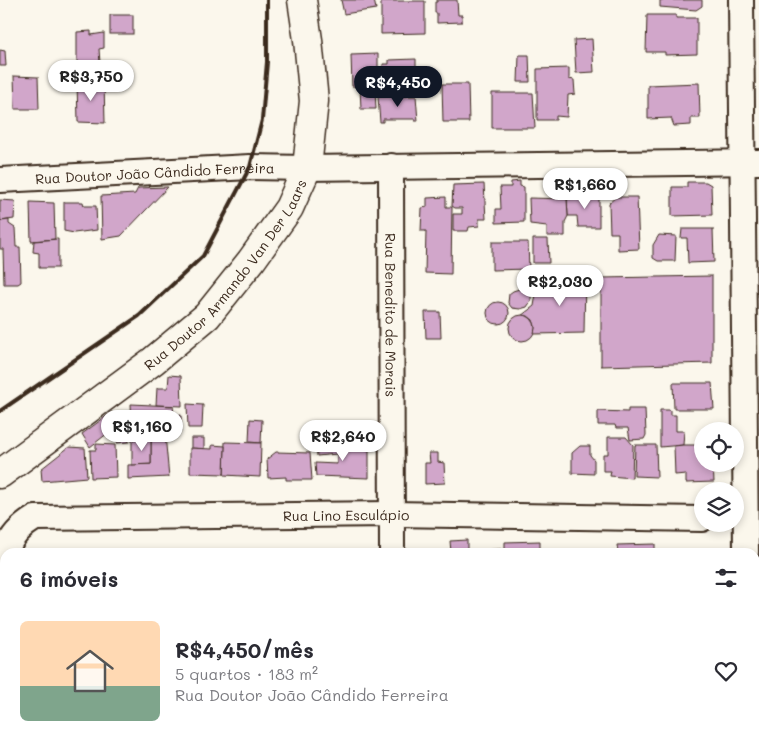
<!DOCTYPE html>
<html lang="pt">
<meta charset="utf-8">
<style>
:root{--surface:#fff;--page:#f7f7f7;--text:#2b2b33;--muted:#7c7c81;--accent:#111827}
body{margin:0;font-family:Mali,sans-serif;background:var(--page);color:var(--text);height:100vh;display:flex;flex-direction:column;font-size:19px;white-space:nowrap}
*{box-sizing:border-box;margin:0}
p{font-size:16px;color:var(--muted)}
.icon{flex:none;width:28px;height:28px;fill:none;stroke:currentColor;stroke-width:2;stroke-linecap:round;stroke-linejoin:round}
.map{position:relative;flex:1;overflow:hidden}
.side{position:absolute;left:0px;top:548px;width:760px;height:196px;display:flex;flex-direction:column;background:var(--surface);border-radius:15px 15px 0 0;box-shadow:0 2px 8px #0003}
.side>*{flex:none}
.tools{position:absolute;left:694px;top:422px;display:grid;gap:10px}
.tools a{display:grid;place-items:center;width:50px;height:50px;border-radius:50%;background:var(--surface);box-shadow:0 2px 8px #0003;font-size:25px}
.price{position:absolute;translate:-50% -42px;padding:0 11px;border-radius:18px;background:#fff;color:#222;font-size:16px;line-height:32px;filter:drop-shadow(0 1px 2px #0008)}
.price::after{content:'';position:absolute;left:50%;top:30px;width:15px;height:11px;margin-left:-8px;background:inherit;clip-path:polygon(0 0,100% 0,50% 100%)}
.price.selected{background:var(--accent);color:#fff}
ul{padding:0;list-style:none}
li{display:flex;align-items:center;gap:15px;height:125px;padding:0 20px}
li span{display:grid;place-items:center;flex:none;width:140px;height:100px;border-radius:8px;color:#555}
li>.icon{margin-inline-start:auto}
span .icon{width:60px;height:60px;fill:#fffc;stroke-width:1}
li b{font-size:21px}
h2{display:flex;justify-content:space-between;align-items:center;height:60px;padding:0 20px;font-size:21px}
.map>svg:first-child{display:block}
.building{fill:#d1a6ca;stroke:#3b2a1e}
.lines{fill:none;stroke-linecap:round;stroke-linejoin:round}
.minor-casing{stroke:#3b2a1e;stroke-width:28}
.secondary-casing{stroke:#3b2a1e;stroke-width:31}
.minor{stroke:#fbf7ec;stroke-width:24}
.secondary{stroke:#fbf7ec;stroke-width:28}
.rail{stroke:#3b2a1e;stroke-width:4}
.labels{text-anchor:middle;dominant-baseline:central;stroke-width:5;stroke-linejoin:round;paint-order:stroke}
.street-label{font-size:14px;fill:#3b2a1e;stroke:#fbf7ec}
</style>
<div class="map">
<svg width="759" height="743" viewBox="0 0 759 743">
<rect width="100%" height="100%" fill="#fbf7ec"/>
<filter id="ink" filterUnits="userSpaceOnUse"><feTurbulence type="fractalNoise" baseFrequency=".02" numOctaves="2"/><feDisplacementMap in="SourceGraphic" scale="10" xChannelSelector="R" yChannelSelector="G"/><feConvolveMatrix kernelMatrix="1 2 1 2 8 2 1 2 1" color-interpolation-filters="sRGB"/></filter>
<g filter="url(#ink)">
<g class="building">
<polygon points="341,0 374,0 376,9 344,14"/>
<polygon points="437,0 457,0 458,15 462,15 462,22 437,23 437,13 435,13 435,2 437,2"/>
<polygon points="660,0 702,0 702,6 696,10 660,7"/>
<polygon points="381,1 425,1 425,33 381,34"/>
<rect x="110" y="15" width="23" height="19"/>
<polygon points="647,15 676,15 676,18 697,18 697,54 665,55 665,52 646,52"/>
<polygon points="91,31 91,35 104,33 104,48 99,49 100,63 77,64 77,32"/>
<polygon points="592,39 594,72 576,73 574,40"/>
<polygon points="0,50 5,51 6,66 0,66"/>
<polygon points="378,54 378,90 375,90 376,109 361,109 360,87 352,86 351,55"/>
<polygon points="519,55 529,55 530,82 518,82"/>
<polygon points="416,59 416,94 378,96 377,91 383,91 383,64 389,64 389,60"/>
<polygon points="569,68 569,79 574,80 575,94 568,95 567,117 556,116 556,120 537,120 537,69"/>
<polygon points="14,76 38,77 39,109 15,109"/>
<polygon points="77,82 104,82 105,123 78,122"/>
<polygon points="699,83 700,118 691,118 691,125 674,126 671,118 648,119 648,85"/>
<polygon points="442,84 468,84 469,122 443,122"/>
<polygon points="492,93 533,93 535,128 492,128"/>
<polygon points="416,96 418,121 415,121 415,119 383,119 383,122 380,122 378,97"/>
<polygon points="520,181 520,186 524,187 524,222 496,223 496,209 501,209 500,187 511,187 511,182"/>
<polygon points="687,182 706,182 711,185 712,215 672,216 672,187 687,187"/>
<polygon points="484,184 486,219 479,219 479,226 469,227 468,231 453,231 453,214 462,214 462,208 455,208 452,206 453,185"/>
<polygon points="168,187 121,236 102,239 101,196 135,194 138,188"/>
<polygon points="577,194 599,194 599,227 578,227 577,216 568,216 567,199 577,198"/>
<polygon points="446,197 446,207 452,207 451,274 425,273 426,231 421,231 422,208 427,207 427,198"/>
<polygon points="616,197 637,197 639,249 618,250 618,233 610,233 609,203"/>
<polygon points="529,198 567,199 568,216 565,222 565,236 547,236 547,226 530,224"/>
<polygon points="0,200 15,201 14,219 1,221 0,218"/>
<polygon points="30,202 54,203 55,239 31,241"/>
<polygon points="64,202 83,202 84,206 96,206 97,230 74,233 64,231"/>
<polygon points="0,218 1,221 9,220 9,224 15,228 16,247 20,247 21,282 18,284 4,284 3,249 0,249"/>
<polygon points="682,229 713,229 714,262 688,263 687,238 681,238"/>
<polygon points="659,235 676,236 675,261 658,261 653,258 653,245"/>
<polygon points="58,239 58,268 39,268 39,253 33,252 34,241"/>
<polygon points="533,239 548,239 549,263 533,263"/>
<polygon points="492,242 528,242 529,269 492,270"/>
<polygon points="550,276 585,276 584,333 534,334 535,326 533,320 528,316 521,316 534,306 536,294 550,288"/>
<polygon points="712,276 712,363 601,366 601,278"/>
<polygon points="519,289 527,290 531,294 531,301 527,307 520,309 512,308 508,303 509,294 513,291"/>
<circle cx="498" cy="313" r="11"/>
<polygon points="425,312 440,312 441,338 426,338"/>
<circle cx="522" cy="328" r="13"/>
<polygon points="169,375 181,376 182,406 156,405 157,388 168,388"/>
<polygon points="673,383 712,383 714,409 674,409"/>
<polygon points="131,404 173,406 174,415 181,415 181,431 142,431 142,423 132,423"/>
<polygon points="187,404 203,405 202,428 188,428"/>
<polygon points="628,409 645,409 646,435 644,439 630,440 628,428 616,428 615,425 598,425 598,411 628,412"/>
<polygon points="660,410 670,410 670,415 676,415 676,431 684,431 683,445 660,447"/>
<polygon points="112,412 119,419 128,420 129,442 117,443 117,426 90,447 82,434"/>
<polygon points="250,419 262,420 261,443 249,442"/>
<polygon points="165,435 169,477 128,479 128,465 151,464 151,436"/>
<polygon points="608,437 626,437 633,445 632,478 610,476 611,471 603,471 603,454 608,454"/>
<polygon points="191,438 204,438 204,449 191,448"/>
<polygon points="151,439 151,464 132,465 132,440"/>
<polygon points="342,441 343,450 369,450 369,478 316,476 315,463 337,464 337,454 317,456 316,443"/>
<polygon points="225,442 261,443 260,477 224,475"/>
<polygon points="96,444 115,445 116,477 91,478 90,450 96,450"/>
<polygon points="212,445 225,446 224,474 190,473 190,448 212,449"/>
<polygon points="635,445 656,445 657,477 634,476"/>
<polygon points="683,445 702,445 702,464 713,464 714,482 686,483 686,474 675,475 674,446"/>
<polygon points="580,446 590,446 590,455 594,460 594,474 572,473 572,453"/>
<polygon points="69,447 85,448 87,477 42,481 41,469"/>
<polygon points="276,452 310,453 312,480 286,480 286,477 268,478 267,459"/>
<polygon points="429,453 438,453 438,462 444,463 445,483 425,484 425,463 430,463"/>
<polygon points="467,540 467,552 451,552 450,541"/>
<polygon points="540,541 540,552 505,552 505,542"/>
<polygon points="655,544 655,552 618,552 617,545"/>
<polygon points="501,549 502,552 479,552 479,550"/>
<rect x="540" y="550" width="18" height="2"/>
<polygon points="67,551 89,551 89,552 58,552"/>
<polygon points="430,739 467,739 467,743 432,743"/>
<rect x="633" y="739" width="21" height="4"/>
</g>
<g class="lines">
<g class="minor-casing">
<g id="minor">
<polyline points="741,0 746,552"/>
<path id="s1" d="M391 166 392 552"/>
<path id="s2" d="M0 180 250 167 307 168 759 162"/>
<path id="s3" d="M5 599C4 560 0 539 35 518L392 514 702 519"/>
<polyline points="9,739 9,743"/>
<polyline points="394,739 394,743"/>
<polyline points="749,739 749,743"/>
</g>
</g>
<g class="secondary-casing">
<g id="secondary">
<path id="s4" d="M0 474 153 361 207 316 251 261 289 208 307 168 314 101 308 40 302 0"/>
</g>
</g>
<use href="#minor" class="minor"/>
<use href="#secondary" class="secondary"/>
<polyline class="rail" points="0,411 139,316 203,256 250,167 262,120 267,62 267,0"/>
</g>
</g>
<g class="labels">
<g class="street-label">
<text stroke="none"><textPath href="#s2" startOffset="155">Rua Doutor João Cândido Ferreira</textPath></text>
<text stroke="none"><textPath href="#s4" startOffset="304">Rua Doutor Armando Van Der Laars</textPath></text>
<text stroke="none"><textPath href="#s1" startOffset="149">Rua Benedito de Morais</textPath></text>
<text stroke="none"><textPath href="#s3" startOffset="404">Rua Lino Esculápio</textPath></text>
</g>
</g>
</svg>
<div class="tools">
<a><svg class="icon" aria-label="locate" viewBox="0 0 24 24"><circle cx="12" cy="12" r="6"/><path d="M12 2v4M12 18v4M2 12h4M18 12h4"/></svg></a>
<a><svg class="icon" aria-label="layers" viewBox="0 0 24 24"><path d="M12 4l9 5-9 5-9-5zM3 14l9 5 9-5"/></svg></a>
</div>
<b class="price" style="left:91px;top:102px">R$3,750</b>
<b class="price selected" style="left:398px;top:108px">R$4,450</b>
<b class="price" style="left:585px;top:210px">R$1,660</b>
<b class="price" style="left:560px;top:307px">R$2,030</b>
<b class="price" style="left:142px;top:452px">R$1,160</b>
<b class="price" style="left:343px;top:462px">R$2,640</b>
<section class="side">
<h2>6 imóveis<svg class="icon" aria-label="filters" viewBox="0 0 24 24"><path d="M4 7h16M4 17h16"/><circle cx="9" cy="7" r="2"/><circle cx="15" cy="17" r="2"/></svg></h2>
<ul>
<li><span style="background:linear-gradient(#ffd9b3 65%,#7fa58c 0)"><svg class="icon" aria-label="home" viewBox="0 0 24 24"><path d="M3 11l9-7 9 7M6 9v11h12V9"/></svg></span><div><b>R$4,450/mês</b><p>5 quartos · 183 m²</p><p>Rua Doutor João Cândido Ferreira</p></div><svg class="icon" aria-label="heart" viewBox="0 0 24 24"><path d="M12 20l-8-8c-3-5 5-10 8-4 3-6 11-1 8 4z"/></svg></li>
</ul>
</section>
</div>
